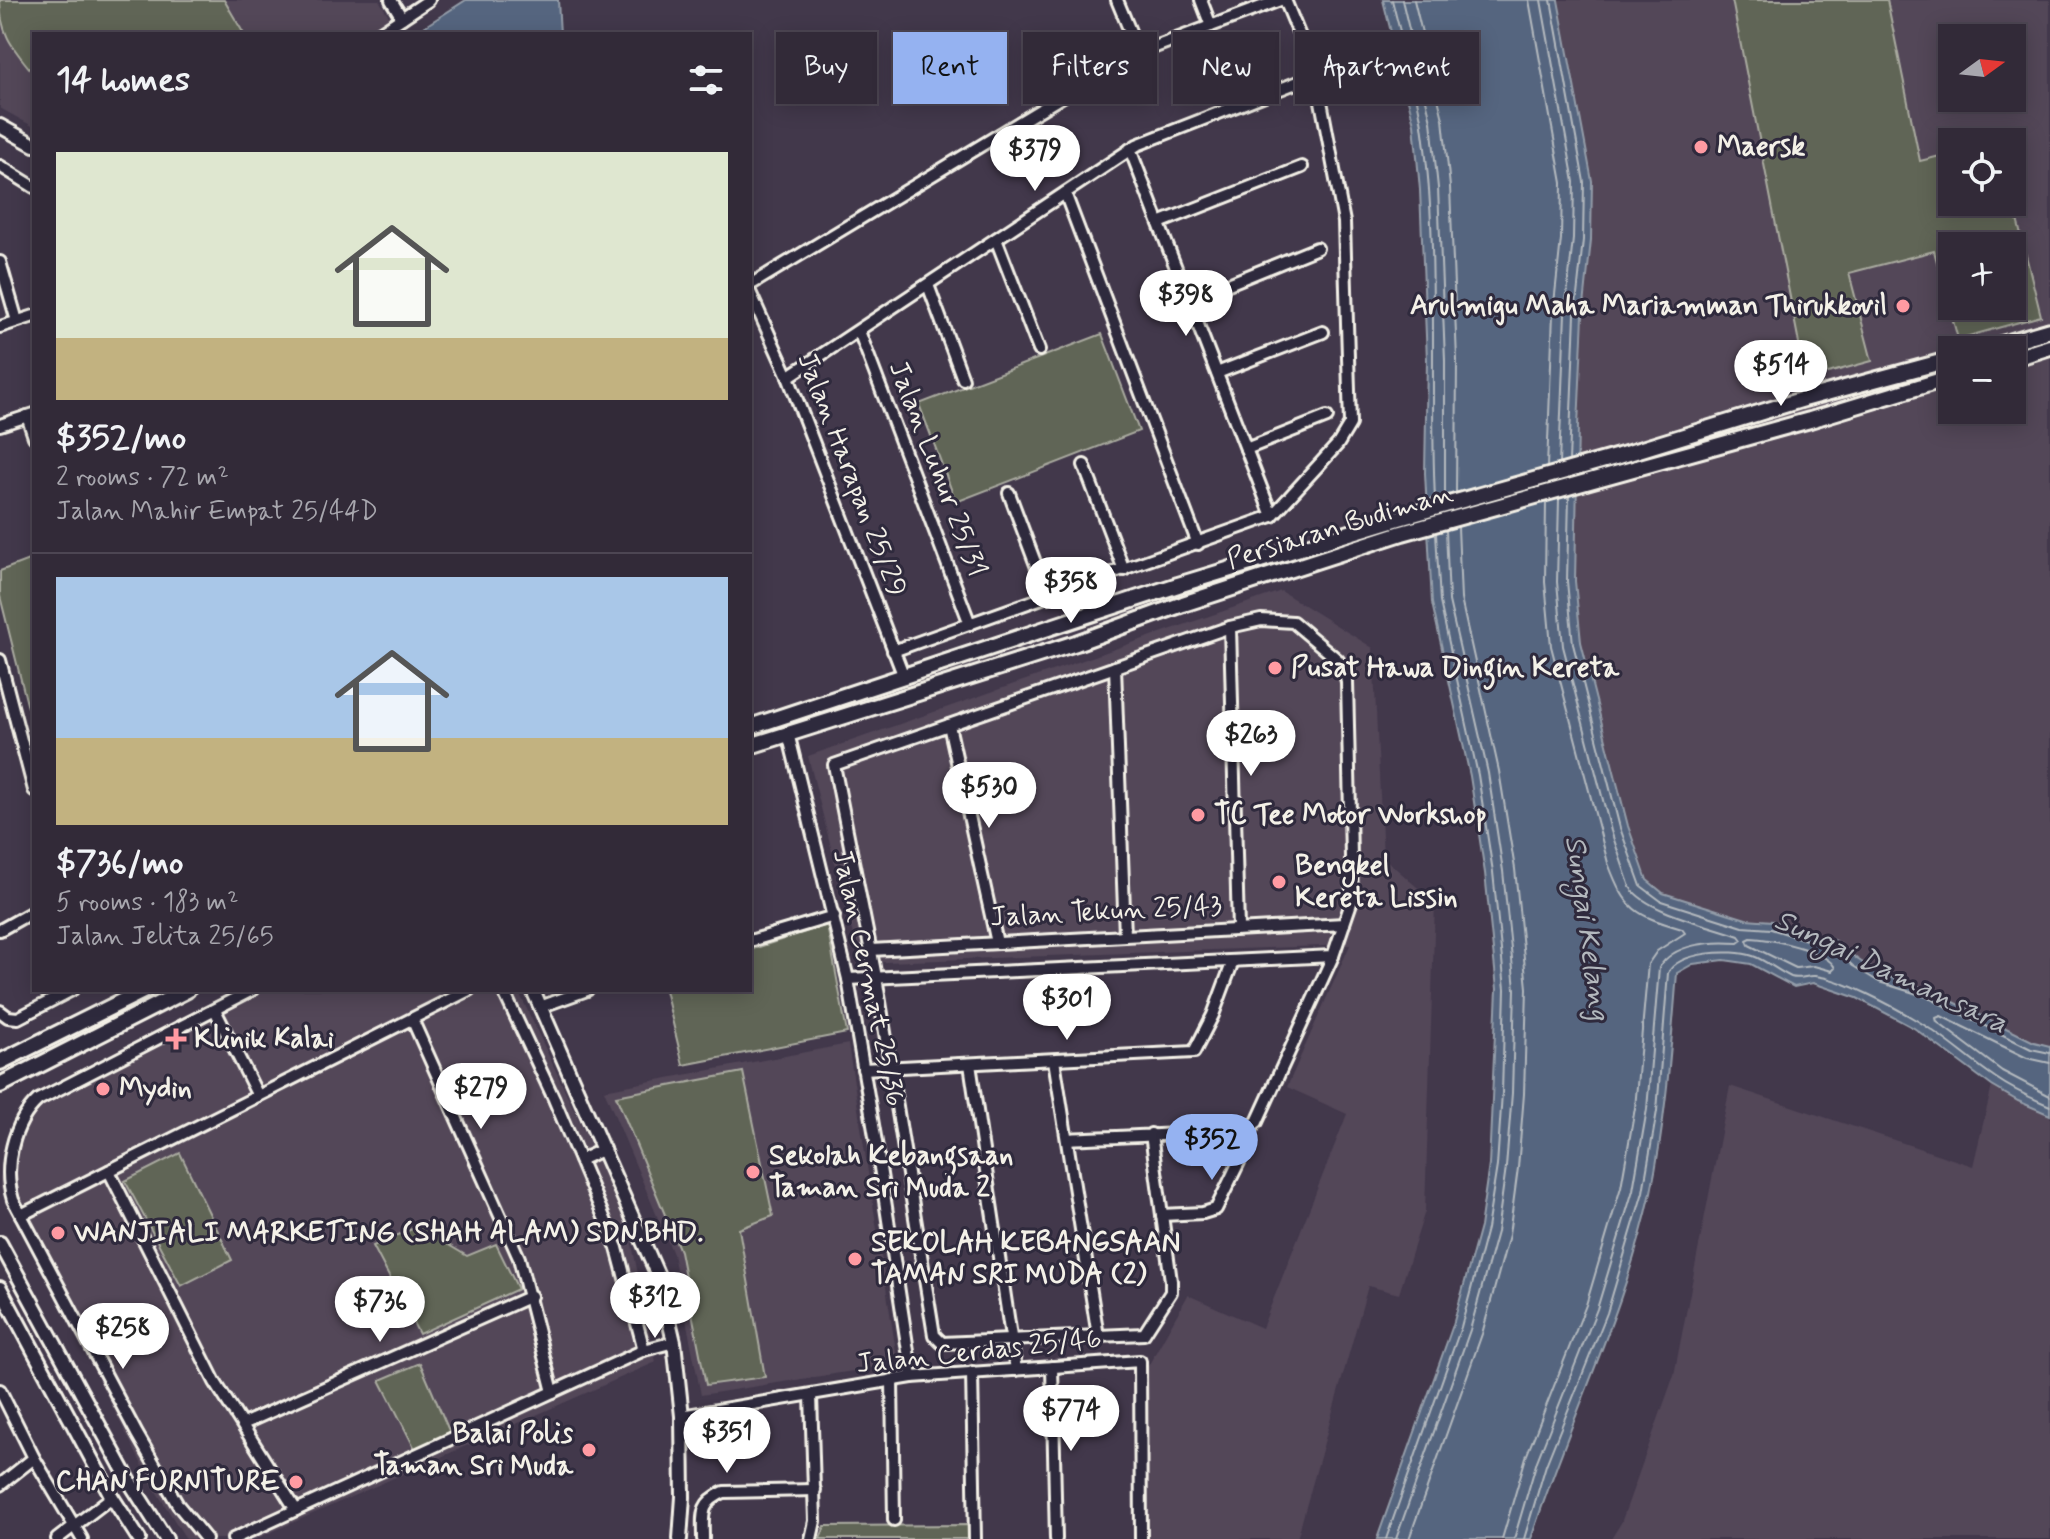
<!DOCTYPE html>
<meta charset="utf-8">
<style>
:root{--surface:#322a38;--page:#3d3643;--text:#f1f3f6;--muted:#a8a7ae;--line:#4d4653;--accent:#95b2f1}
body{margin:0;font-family:Mynerve,sans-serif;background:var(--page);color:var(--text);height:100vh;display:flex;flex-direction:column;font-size:30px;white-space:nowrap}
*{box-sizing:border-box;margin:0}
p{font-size:26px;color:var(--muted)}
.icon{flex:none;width:44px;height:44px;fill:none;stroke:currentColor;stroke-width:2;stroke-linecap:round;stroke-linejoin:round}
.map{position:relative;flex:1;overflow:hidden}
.side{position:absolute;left:32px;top:32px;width:720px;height:960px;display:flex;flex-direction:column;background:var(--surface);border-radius:0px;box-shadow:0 4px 20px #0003,0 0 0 2px var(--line)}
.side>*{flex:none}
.hud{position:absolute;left:776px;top:32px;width:760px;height:72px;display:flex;gap:16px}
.needle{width:52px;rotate:75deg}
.fabs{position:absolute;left:1938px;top:24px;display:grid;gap:16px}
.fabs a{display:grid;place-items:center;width:88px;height:88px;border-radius:0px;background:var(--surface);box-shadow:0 4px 20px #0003,0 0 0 2px var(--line);font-size:40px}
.price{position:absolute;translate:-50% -68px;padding:0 18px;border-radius:28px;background:#fff;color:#222;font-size:26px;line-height:52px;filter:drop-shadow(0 2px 4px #0008)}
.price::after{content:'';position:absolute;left:50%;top:48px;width:24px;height:18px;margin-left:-12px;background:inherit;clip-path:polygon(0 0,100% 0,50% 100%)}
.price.selected{background:var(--accent);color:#111}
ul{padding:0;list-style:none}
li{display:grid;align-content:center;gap:16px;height:424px;padding:0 24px}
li+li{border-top:2px solid var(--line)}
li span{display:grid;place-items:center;height:248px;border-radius:0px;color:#555}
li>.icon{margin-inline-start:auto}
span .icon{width:144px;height:144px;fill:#fffc;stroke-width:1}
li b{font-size:34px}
h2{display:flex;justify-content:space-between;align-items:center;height:96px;padding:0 24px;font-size:34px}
.tag{padding:0 28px;border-radius:0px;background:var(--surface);box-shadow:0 4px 20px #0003,0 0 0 2px var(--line);font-size:28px;line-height:72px}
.tag.selected{background:var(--accent);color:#111}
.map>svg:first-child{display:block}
.built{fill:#524658;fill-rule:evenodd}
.green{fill:#616557;stroke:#aaaba0;stroke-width:2;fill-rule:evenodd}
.water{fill:#54657f;stroke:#949da9;stroke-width:2}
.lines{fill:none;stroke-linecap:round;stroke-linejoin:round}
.shore{stroke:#b4b9be;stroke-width:2}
.minor-casing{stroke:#f4f1e8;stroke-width:16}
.tertiary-casing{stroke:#f4f1e8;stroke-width:18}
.secondary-casing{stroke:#f4f1e8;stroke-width:20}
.minor{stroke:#2f2a3d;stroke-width:10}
.tertiary{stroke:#2f2a3d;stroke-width:12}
.secondary{stroke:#2f2a3d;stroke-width:14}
.poi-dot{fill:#ff9aa2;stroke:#2f2a3d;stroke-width:3}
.labels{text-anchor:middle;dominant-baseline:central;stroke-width:6;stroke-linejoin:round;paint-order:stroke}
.poi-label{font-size:28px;font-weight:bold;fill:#f4f1e8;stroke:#2f2a3d;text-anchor:start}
.street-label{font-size:28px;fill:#f4f1e8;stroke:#2f2a3d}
.water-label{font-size:30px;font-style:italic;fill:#b4b9be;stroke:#2f2a3d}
</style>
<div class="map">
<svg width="2050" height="1539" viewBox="0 0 2050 1539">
<rect width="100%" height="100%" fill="#42384b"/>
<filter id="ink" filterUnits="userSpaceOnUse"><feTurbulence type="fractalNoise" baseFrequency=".0125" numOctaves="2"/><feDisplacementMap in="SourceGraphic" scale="16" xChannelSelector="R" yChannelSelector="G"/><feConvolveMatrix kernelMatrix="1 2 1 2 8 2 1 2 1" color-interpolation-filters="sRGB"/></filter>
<g filter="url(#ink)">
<g class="built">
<polygon points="0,0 379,0 390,18 364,34 34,34 34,127 0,108"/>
<path d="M1559 0H2050V1046L2034 1042 1882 975 1857 959 1836 941 1773 921 1746 919 1663 893 1647 880 1628 826 1581 642 1575 581 1578 426 1583 315 1591 240 1592 181ZM1952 38H2012V98H1952ZM1952 142H2012V202H1952ZM1952 246H2012V306H1952ZM1952 350H2012V410H1952Z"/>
<polygon points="1281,591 1373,648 1383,857 1435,903 1425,1211 1399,1294 1368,1286 1297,1539 1149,1539 1147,1368 1188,1295 1262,1328 1347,1114 1287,1087 1350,945 860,963 808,756"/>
<polygon points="234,990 518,990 628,1225 656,1362 256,1539 186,1539 154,1488 0,1187 0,1177 24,1101"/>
<polygon points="848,1044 898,1364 701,1395 673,1254 604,1090"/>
<polygon points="1730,1086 1973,1166 1992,1086 2018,1101 2050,1115 2050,1539 1611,1539 1621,1523 1674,1375"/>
</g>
<g class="green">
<path d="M0 0H224L244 34H34V74C13 48 0 35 0 0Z"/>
<path d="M1732 0H1887L1920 161 1952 153V202H2012V199L2041 316 1958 339 1934 251 1849 273 1872 361 1806 379ZM1952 246H2012V306H1952Z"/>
<polygon points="1102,334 1139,431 956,502 919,404"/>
<polygon points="34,558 34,732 0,596 0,571"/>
<polygon points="827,925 847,1033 683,1065 665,990 750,990 750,950"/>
<polygon points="743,1072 773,1216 739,1229 765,1377 706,1385 680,1251 616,1096"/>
<polygon points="180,1153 232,1260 181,1286 125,1181"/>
<polygon points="428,1222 447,1244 467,1256 496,1244 518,1289 419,1334 373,1246"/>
<polygon points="420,1363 450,1433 415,1449 380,1380"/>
<polygon points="969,1525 969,1539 820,1539 825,1526"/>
</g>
<g class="water">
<polygon points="466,0 558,0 560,34 413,34"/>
<path d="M1383 0H1558L1592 181 1591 240 1583 315 1578 426 1575 581 1581 642 1628 826 1647 880 1663 893 1746 919 1773 921 1836 941 1857 959 1882 975 1930 990 2034 1042 2050 1046V1115L2018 1101 1992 1086 1914 1028 1857 998 1813 983 1794 987 1751 964 1738 962 1724 960 1693 964 1677 973C1671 1046 1666 1120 1651 1192 1625 1312 1568 1423 1531 1539H1377L1453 1325 1480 1227 1489 1165 1497 989 1485 873 1470 776 1432 603 1425 473 1427 360 1420 190 1414 124Z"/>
</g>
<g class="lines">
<g class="shore">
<path d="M1392 0C1402 41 1415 83 1422 125 1440 249 1429 375 1435 499"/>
<polyline points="1402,0 1431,121 1438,188 1445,360 1445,496"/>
<polyline points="1414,0 1443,119 1450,187 1457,360 1456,492"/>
<polyline points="1529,0 1562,183 1561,239 1553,313 1547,467"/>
<polyline points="1541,0 1574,182 1573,239 1565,313 1559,464"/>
<polyline points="1551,0 1584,182 1583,240 1575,314 1569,461"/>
<polyline points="1569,496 1567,581 1573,644 1620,828 1641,886 1661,901 1743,927 1771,929 1832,948 1853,966 1879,982 1927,997 2031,1049 2050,1053"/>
<path d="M1751 938C1771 939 1827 950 1835 968L1832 971 1814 966 1796 968 1749 945 1747 940Z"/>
<polyline points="2050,1063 2027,1058 1941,1016 1936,1018 1937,1022 2002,1071 2050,1096"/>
<polyline points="1386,1539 1461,1327 1487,1229 1497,1166 1502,1093 1505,989 1493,872 1478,775 1440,602 1436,533"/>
<polyline points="1396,1539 1470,1330 1497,1232 1506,1167 1512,1093 1515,989 1503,871 1488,773 1449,601 1446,530"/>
<polyline points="1409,1539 1482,1334 1509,1235 1518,1168 1524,1094 1527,988 1515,869 1499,771 1461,599 1458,527"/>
<path d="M1502 1539 1526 1457 1586 1305 1621 1187 1635 1108 1648 964 1657 951 1685 933 1682 929C1635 915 1626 911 1608 863L1551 646 1545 582 1546 502"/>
<path d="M1514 1539 1537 1461 1597 1309 1633 1190 1647 1109 1659 968C1673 943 1713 941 1738 943L1742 940 1739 936C1709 925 1646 912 1630 887L1611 831 1563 646 1557 582 1559 499"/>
<path d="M1524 1539 1546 1465 1607 1313 1643 1192 1657 1111 1668 973C1679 951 1732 949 1753 956 1767 961 1778 971 1791 977 1800 980 1807 975 1815 976 1843 979 1891 1005 1916 1020 1944 1036 1969 1060 1996 1078 2013 1090 2031 1098 2050 1106"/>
</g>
<g class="minor-casing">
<g id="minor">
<polyline points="391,0 402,18"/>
<polyline points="1117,0 1139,53"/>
<polyline points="1201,0 1211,26"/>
<polyline points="378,34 429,0"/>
<polyline points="1130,149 1272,516"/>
<polyline points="0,166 34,187"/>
<polyline points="1065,193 1198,544"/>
<polyline points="1159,223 1302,167"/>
<polyline points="996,239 1039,350"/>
<polyline points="0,262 17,321"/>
<polyline points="750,285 1093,78 1139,53 1280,0"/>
<polyline points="928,285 963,379"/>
<polyline points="750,292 787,374 904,677"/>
<polyline points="1189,300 1317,248"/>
<polyline points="0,327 34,316"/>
<polyline points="859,331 970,624"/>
<polyline points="1217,373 1323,332"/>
<polyline points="788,377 1137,145 1316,75"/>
<polyline points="27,416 34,437"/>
<polyline points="0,425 34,414"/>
<polyline points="1246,449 1327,417"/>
<polyline points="1084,465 1124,570"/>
<polyline points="1009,493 1048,597"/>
<polyline points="1230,627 1238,929"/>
<polyline points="893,651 1272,516 1338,444 1350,424 1344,222 1316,75 1285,0"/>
<polyline points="0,660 34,790"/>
<polyline points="1115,667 1125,936"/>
<polyline points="949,725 997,943"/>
<polyline points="788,733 848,979 877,1148 912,1377"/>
<polyline points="0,930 34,911"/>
<polyline points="750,941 834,916"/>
<polyline points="871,950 1344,924"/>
<polyline points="848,979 1333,956"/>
<polyline points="503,990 554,1099 617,1248 644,1350"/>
<polyline points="540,1007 587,990"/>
<polyline points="215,1010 258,1096"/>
<polyline points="0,1011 8,1017 18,1018 72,990"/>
<polyline points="412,1019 519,1258 553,1392"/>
<polyline points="1054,1060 1098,1336"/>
<polyline points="970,1064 1016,1370"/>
<polyline points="863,1069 1194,1052 1213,1015 1233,961"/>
<path d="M1067 1139C1096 1137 1242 1135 1257 1122L1333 956 1352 900 1347 682 1344 670 1338 660 1293 622 1261 620 1230 627 834 765 876 977 934 1335 942 1343 1144 1334 1171 1292V1281L1151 1134"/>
<polyline points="580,1160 604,1149"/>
<polyline points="109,1171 215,1382 296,1510"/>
<polyline points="21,1215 469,990"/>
<polyline points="1162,1215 1203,1213 1216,1209 1240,1160 1253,1126"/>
<polyline points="1052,1367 1056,1539"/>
<polyline points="972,1372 975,1539"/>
<polyline points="892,1380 894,1520"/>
<polyline points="0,1390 34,1458 82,1539"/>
<polyline points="682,1416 912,1377 1140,1361 1141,1539"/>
<polyline points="243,1424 531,1296"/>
<polyline points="0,1485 34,1458"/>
<polyline points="57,1539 112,1497"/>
<path d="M206 1539 178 1505 137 1434 13 1200C3 1167 13 1123 38 1100L252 990"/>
<polyline points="233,1539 644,1350 674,1342"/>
<path d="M703 1539C703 1515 699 1503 724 1492L815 1490"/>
<polyline points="811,1539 815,1521 811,1395"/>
</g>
</g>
<g class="tertiary-casing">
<g id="tertiary">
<polyline points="0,126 34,145"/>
<polyline points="533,990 659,1278 674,1342 682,1416 683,1497 680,1539"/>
<polyline points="0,1243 131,1484 166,1539"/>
<polyline points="0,1288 112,1497 139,1539"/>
</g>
</g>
<g class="secondary-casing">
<g id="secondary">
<polyline points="1981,350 2050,330"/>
<polyline points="2012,359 2050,347"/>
<polyline points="750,727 1178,585 1399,518 1619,456 1804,399 1952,359"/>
<polyline points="750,746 1076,643 1183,604 1402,533 1810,420 1952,377"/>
<polyline points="0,1062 145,990"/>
<polyline points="0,1085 187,990"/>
</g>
</g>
<use href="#minor" class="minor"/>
<use href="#tertiary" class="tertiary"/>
<use href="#secondary" class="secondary"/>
</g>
</g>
<g class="poi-dot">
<circle cx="1701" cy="147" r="8"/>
<circle cx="1903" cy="306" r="8"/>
<circle cx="1275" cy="668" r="8"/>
<circle cx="1198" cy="815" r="8"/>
<circle cx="1279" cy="882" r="8"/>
<path d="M172 1027h8v8h8v8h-8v8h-8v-8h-8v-8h8z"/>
<circle cx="103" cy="1089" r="8"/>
<circle cx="753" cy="1172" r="8"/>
<circle cx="58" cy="1233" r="8"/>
<circle cx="855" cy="1259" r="8"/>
<circle cx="589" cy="1450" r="8"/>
<circle cx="296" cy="1482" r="8"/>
</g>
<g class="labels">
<g class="poi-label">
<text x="1717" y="147">Maersk</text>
<text x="1887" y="306" text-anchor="end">Arulmigu Maha Mariamman Thirukkovil</text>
<text x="1291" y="668">Pusat Hawa Dingin Kereta</text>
<text x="1214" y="815">TC Tee Motor Workshop</text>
<text x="1295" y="866">Bengkel<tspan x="1295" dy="32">Kereta Lissin</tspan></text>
<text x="194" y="1039">Klinik Kalai</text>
<text x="119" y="1089">Mydin</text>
<text x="769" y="1156">Sekolah Kebangsaan<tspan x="769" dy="32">Taman Sri Muda 2</tspan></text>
<text x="74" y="1233">WANJIALI MARKETING (SHAH ALAM) SDN.BHD.</text>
<text x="871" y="1243">SEKOLAH KEBANGSAAN<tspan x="871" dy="32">TAMAN SRI MUDA (2)</tspan></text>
<text x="573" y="1434" text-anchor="end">Balai Polis<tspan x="573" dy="32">Taman Sri Muda</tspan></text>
<text x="280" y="1482" text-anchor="end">CHAN FURNITURE</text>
</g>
<g class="street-label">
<text transform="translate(937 469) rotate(69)">Jalan Luhur 25/31</text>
<text transform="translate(851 475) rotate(69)">Jalan Harapan 25/29</text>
<text transform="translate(1340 527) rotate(-17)">Persiaran Budiman</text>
<text transform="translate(1106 912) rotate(-3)">Jalan Tekun 25/43</text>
<text transform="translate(868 978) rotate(78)">Jalan Cermat 25/36</text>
<text transform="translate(979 1352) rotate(-6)">Jalan Cerdas 25/46</text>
</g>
<g class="water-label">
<text transform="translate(1587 928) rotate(82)">Sungai Kelang</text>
<text transform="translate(1891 972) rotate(25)">Sungai Damansara</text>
</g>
</g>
</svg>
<div class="fabs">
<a><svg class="needle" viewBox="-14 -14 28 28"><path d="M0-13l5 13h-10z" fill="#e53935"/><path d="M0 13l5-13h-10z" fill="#a8a7ae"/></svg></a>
<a><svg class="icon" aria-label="locate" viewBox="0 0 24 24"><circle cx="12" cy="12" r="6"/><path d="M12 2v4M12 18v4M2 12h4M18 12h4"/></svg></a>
<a>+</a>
<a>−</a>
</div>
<b class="price" style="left:1035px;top:193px">$379</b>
<b class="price" style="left:1186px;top:338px">$398</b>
<b class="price" style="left:1781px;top:408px">$514</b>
<b class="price" style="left:1071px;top:625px">$358</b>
<b class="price" style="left:1251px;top:778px">$263</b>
<b class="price" style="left:989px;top:830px">$530</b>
<b class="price" style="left:1067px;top:1042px">$301</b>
<b class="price" style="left:481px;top:1131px">$279</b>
<b class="price selected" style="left:1212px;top:1182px">$352</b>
<b class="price" style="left:655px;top:1340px">$312</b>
<b class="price" style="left:380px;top:1344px">$736</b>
<b class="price" style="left:123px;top:1371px">$258</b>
<b class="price" style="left:1071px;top:1453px">$774</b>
<b class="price" style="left:727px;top:1475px">$351</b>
<div class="hud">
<a class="tag">Buy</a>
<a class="tag selected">Rent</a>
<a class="tag">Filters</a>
<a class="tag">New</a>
<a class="tag">Apartment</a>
</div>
<section class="side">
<h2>14 homes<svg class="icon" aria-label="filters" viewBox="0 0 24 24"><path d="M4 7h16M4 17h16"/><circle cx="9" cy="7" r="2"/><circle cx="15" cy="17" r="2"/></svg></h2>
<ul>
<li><span style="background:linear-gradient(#dfe7d0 75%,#c2b280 0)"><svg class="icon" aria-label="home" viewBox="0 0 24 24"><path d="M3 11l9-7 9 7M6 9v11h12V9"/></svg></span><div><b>$352/mo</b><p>2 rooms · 72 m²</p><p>Jalan Mahir Empat 25/44D</p></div></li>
<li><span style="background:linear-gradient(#a9c7e8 65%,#c2b280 0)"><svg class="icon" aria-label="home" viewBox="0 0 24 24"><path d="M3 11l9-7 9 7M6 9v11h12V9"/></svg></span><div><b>$736/mo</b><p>5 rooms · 183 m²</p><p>Jalan Jelita 25/65</p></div></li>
</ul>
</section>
</div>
